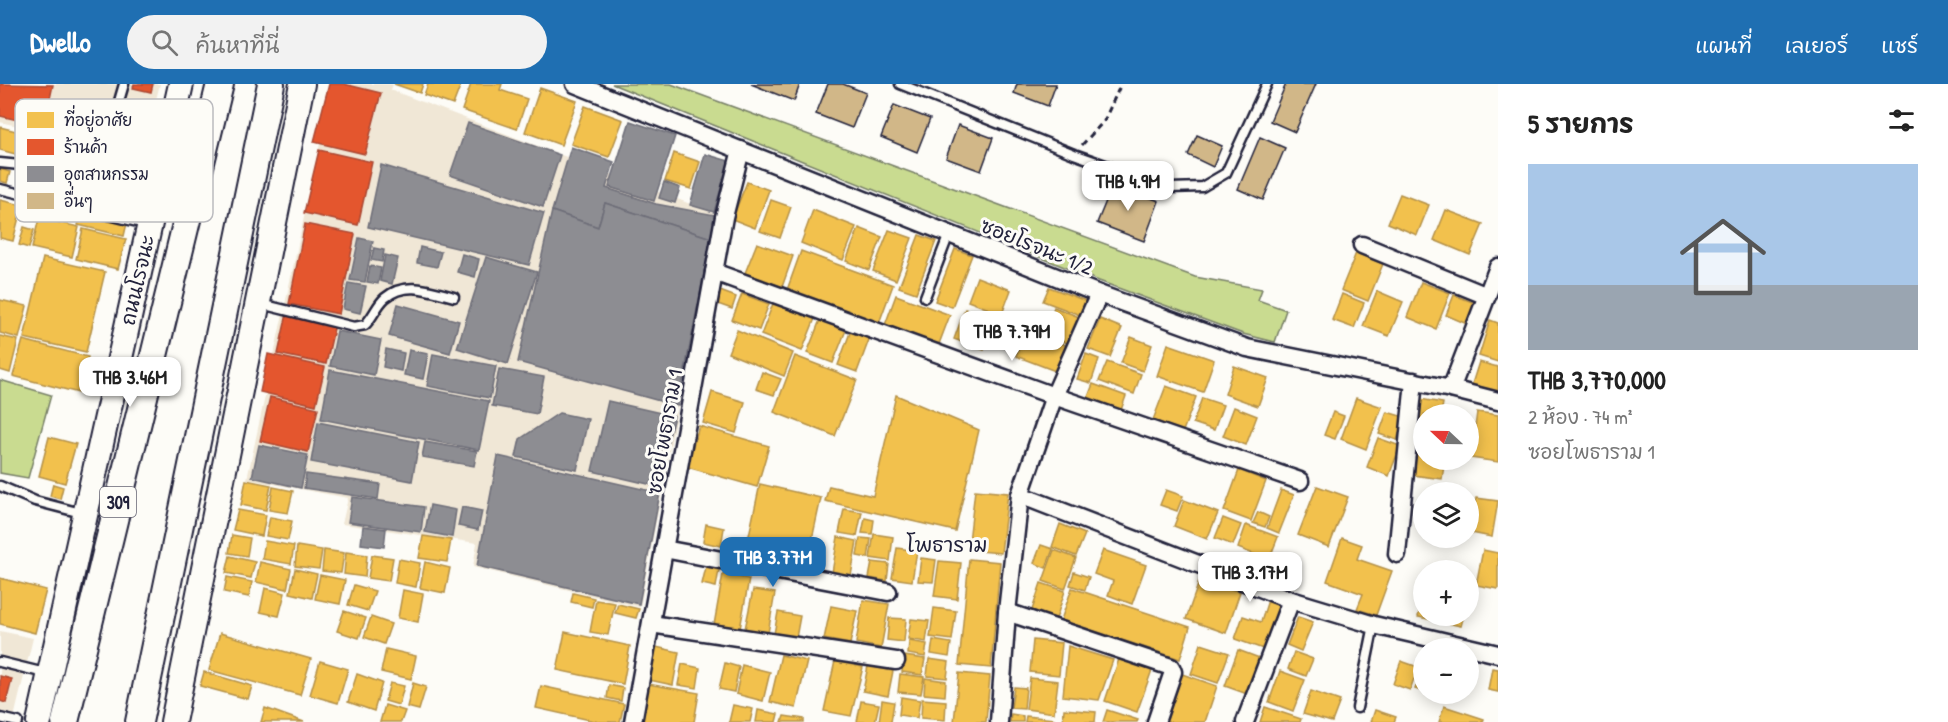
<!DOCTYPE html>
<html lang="th">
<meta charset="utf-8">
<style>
:root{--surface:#fff;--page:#f2f2f2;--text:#222;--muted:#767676;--line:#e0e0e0;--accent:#1f6fb2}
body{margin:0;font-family:"Patrick Hand","Playpen Sans Thai",sans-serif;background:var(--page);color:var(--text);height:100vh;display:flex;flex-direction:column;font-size:22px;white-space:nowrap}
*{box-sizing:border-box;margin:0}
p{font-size:20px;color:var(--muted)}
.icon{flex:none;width:33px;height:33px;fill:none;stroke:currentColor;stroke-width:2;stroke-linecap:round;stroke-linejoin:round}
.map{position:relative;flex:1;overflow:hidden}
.panel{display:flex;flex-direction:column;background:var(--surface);width:450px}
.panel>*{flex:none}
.needle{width:39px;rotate:292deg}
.fabs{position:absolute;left:1413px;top:320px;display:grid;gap:12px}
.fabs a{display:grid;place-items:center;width:66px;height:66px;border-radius:50%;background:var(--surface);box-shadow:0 3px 15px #0003;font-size:30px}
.price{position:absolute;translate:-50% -51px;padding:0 14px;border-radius:12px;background:#fff;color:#222;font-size:20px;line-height:39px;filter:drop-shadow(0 2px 3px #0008)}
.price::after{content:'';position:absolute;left:50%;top:36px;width:18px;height:14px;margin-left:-9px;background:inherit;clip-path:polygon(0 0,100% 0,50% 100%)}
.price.active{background:var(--accent);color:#fff}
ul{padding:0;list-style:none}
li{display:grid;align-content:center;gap:12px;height:318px;padding:0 30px}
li+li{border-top:2px solid var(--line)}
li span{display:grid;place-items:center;height:186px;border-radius:0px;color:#555}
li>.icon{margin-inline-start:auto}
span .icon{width:108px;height:108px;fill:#fffc;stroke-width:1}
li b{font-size:26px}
h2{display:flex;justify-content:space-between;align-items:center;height:72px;padding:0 30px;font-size:26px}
header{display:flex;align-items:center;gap:36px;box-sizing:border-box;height:84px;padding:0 30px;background:var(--accent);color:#fff}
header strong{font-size:28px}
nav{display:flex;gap:33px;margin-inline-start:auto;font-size:21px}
.search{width:420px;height:54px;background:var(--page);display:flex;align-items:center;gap:15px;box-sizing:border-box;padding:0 21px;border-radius:33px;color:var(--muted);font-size:22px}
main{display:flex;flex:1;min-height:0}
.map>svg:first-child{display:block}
.built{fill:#f0e7d6}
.green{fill:#c9db90;stroke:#767e66;stroke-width:1.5}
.homes{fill:#f2c14e;stroke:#b49148;stroke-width:1.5}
.shops{fill:#e4572e;stroke:#aa4732;stroke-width:1.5}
.industry{fill:#8d8d92;stroke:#6d6d78;stroke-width:1.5}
.building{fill:#d1b788;stroke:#22223b;stroke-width:1.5}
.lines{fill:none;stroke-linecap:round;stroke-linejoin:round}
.lane-casing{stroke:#22223b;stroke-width:13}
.street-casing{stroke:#22223b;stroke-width:21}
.secondary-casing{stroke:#22223b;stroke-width:28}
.primary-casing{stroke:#22223b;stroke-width:30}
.path{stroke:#22223b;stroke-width:3;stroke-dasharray:6 4.5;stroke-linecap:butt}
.lane{stroke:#fdfcf7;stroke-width:8}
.street{stroke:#fdfcf7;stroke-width:16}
.secondary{stroke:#fdfcf7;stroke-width:24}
.primary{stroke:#fdfcf7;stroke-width:26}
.labels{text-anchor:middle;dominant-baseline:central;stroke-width:6;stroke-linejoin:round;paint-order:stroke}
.shield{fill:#fdfcf7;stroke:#646373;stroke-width:1.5}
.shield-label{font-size:18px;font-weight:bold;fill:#22223b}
.street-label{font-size:20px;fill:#22223b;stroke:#fdfcf7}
.neighbourhood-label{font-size:21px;fill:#22223b;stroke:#fdfcf7}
.key{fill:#fdfcf7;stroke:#bbbbbf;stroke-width:1.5}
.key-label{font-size:16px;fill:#22223b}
</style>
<header>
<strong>Dwello</strong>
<div class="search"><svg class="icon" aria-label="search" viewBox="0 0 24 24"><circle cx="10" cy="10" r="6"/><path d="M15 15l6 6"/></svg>ค้นหาที่นี่</div>
<nav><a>แผนที่</a><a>เลเยอร์</a><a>แชร์</a></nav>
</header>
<main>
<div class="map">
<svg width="1498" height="638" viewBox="0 0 1498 638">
<rect width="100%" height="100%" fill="#fdfcf7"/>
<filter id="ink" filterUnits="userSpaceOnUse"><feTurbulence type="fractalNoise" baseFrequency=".0167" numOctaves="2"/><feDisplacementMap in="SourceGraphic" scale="12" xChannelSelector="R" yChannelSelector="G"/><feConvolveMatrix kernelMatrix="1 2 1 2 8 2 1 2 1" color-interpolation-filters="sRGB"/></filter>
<g filter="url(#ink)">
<g class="built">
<polygon points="0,0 160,0 142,70 0,38"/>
<polygon points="333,0 393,0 391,6 714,129 640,523 473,483 477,459 342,440 348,414 247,395"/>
<polygon points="0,547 33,554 13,638 0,638"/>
</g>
<g class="green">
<polygon points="612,0 671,0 1195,193 1262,205 1258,216 1286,226 1275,258 1243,250 1099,197"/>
<polygon points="0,296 51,311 28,394 0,389"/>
</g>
<g class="homes">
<polygon points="394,0 423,0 420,9"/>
<polygon points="428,0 461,0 453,21 424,11"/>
<polygon points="471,0 502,0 500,6 527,15 517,45 462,26"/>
<polygon points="540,4 577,17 561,61 525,48"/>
<polygon points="585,22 623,36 609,73 571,60"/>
<polygon points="0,43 32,51 27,73 0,66"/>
<polygon points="674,69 700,78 691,105 665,97"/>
<polygon points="0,85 10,88 7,99 0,97"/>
<polygon points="747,98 769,106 755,144 732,135"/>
<polygon points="1400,110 1429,121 1417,151 1388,139"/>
<polygon points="0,116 22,121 13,157 0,154"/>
<polygon points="771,116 791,123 780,154 760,147"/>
<polygon points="813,126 856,143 843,176 801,159"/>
<polygon points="1446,126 1483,140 1470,171 1434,156"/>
<polygon points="82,128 127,139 124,152 78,141"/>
<polygon points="39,134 79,143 72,173 32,164"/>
<polygon points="24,143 34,146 29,164 19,161"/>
<polygon points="859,144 882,153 869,186 846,177"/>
<polygon points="83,145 126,155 118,185 76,175"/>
<polygon points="889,146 912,154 896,196 873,187"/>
<polygon points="919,151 936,157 916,209 899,203"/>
<polygon points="757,159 793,172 782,203 745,189"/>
<polygon points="955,165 972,171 952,223 935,217"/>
<polygon points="801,167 893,201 879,239 787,206"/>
<polygon points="1356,169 1383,180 1368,217 1341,206"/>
<polygon points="43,174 105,188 86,268 24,254"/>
<polygon points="977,193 1011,206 1002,230 968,217"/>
<polygon points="1421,198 1450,209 1436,245 1407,233"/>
<polygon points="1049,203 1086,217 1080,231 1043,217"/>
<polygon points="720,207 736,213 732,225 715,219"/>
<polygon points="1377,207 1403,218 1389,252 1363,242"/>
<polygon points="742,210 769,220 759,246 732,236"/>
<polygon points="1342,210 1364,219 1354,244 1332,236"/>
<polygon points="896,211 950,231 939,260 885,241"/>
<polygon points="1454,211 1475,219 1467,240 1446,231"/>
<polygon points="0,216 27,222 19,254 0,249"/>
<polygon points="774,217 816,232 802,267 761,251"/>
<polygon points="1054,223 1079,233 1069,260 1044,250"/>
<polygon points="965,225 995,236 984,266 954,255"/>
<polygon points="1100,235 1122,244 1110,273 1088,265"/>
<polygon points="820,236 846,246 833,279 807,269"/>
<polygon points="1490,236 1498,239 1498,278 1479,272"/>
<polygon points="737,246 793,269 784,292 728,269"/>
<polygon points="851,246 870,253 857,288 838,281"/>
<polygon points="1026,246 1068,262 1058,288 1016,272"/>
<polygon points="0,252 18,256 10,289 0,286"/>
<polygon points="1131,253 1152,261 1143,287 1121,279"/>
<polygon points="23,256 88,273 79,309 13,292"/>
<polygon points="1168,260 1214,276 1203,308 1157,292"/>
<polygon points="1086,270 1099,275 1091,299 1077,295"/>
<polygon points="795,272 857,296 835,352 774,328"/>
<polygon points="1107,278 1141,290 1134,310 1099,297"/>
<polygon points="1479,278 1498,283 1498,311 1471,303"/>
<polygon points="1234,282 1268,294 1258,322 1225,310"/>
<polygon points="762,288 781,295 774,311 756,305"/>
<polygon points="1093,300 1126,312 1121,326 1088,313"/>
<polygon points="1166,302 1196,313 1183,347 1153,336"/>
<polygon points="712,308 745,318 736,349 703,339"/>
<polygon points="896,311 979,346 955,447 825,417 829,402 873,412"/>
<polygon points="1202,314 1223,321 1214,346 1193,339"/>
<polygon points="1356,314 1382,323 1366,365 1341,355"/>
<polygon points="1420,315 1443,319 1441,330 1424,330 1424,355 1413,353"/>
<polygon points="1234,323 1257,332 1246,361 1223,352"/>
<polygon points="1333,328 1344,332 1335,355 1324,351"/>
<polygon points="1387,328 1404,333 1397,356 1379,350"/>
<polygon points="1477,328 1498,331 1498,378 1471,374"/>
<polygon points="699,342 769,362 757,403 687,383"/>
<polygon points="49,353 76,360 65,399 39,392"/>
<polygon points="1378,354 1400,362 1389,392 1367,383"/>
<polygon points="1417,363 1424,364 1424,375 1445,375 1442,395 1413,391"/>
<polygon points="1239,386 1266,397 1251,437 1224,427"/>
<polygon points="246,396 271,401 266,426 241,421"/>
<polygon points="53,400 63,403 60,415 50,412"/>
<polygon points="760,400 821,414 806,483 745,470"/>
<polygon points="1317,402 1348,413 1329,463 1298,451"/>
<polygon points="273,403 293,407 288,429 269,426"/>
<polygon points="975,406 1008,409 1001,469 968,466"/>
<polygon points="1166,406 1183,412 1177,427 1160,421"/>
<polygon points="1281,406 1294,411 1279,449 1267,444"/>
<polygon points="1476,414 1498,417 1492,453 1471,449"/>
<polygon points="1184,416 1218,429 1207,455 1174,442"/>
<polygon points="844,425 862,428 857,452 839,449"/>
<polygon points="238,426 266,431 262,452 233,446"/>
<polygon points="1258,428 1269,433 1265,443 1253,439"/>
<polygon points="270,433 292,437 288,456 266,452"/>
<polygon points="865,434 874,436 872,450 862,449"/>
<polygon points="1223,434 1241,441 1233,461 1215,454"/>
<polygon points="706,440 724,444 721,462 703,458"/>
<polygon points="1060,440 1085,450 1076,472 1052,463"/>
<polygon points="1246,441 1278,453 1269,476 1238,464"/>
<polygon points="874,450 893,453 890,477 870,474"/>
<polygon points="232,451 250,454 247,472 229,469"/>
<polygon points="423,452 451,456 447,478 419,474"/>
<polygon points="838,453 857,457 851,492 832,489"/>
<polygon points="860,454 871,455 868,474 857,472"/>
<polygon points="1342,454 1362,461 1357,475 1392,487 1376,531 1357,525 1363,510 1327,497"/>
<polygon points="265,457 294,462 291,480 262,475"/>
<polygon points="1041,461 1053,465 1046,484 1034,479"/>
<polygon points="297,462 322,466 319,485 295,482"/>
<polygon points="897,464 917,467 912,497 892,494"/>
<polygon points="324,466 344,469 341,489 322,487"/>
<polygon points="1054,466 1076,474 1065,505 1043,497"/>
<polygon points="1103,466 1146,481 1132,520 1108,511 1113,497 1094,490"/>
<polygon points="1483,466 1498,469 1498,505 1476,501"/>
<polygon points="346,468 367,471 365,493 344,490"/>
<polygon points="372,471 393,474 389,497 368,494"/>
<polygon points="230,472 255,478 251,494 226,489"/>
<polygon points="921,474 936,476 933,498 918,497"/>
<polygon points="399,475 420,479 416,503 395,499"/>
<polygon points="969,475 1000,478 991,584 959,581"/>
<polygon points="939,477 961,479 957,515 934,512"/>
<polygon points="260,478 291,485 287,505 256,498"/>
<polygon points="425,478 450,484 445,509 420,504"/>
<polygon points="872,478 889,480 887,497 869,494"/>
<polygon points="706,483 719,486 716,503 702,500"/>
<polygon points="295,485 317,490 312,514 290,509"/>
<polygon points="1074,488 1089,493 1085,506 1070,501"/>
<polygon points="723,490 749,495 740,545 714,541"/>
<polygon points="320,491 345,496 340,520 315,515"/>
<polygon points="227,493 252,498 249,513 224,508"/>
<polygon points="0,494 46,506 35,549 0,540"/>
<polygon points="1200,495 1240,508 1226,549 1186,535"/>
<polygon points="1041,499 1065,507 1056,535 1032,526"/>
<polygon points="354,501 375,507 368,527 348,521"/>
<polygon points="265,504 285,509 279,532 260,528"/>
<polygon points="1072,504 1190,543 1180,575 1061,536"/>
<polygon points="403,506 423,510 418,538 398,534"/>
<polygon points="753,506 775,509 768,549 745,545"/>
<polygon points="1424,507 1424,531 1464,531 1461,542 1418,533"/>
<polygon points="573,509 594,514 592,523 571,518"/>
<polygon points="596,516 615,519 608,551 590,548"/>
<polygon points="863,516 889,520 881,564 856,559"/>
<polygon points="1268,516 1281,521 1266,566 1235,555 1243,532 1261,538"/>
<polygon points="618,520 639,525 636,534 615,529"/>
<polygon points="831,522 857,527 850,560 824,555"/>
<polygon points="934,524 956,527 952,556 930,553"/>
<polygon points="344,527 366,534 359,554 337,547"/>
<polygon points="778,528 800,532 796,554 774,550"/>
<polygon points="371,533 391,540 384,560 364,553"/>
<polygon points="1298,533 1313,538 1301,567 1287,561"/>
<polygon points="889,534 906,535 904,558 887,556"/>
<polygon points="911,535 929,537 926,558 908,555"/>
<polygon points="565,548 630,562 623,600 557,586"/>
<polygon points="220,549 311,575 300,611 209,586"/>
<polygon points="933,556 951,559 949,573 931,570"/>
<polygon points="1033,556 1062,559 1059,591 1030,588"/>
<polygon points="909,557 927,560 925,573 908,570"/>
<polygon points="1201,560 1229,569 1218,599 1191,590"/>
<polygon points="1068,562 1113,576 1099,616 1063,612"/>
<polygon points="656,563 679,568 673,601 649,596"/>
<polygon points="386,565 416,572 411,595 381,588"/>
<polygon points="1238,566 1262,575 1250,611 1225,602"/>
<polygon points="1294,568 1313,575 1306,592 1288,585"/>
<polygon points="781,571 807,577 796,624 770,618"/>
<polygon points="904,572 925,575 922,591 902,588"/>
<polygon points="929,575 949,578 947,594 927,592"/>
<polygon points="1119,575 1152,586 1137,628 1105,617"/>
<polygon points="320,577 348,585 338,619 310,611"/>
<polygon points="835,577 863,583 851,632 824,627"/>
<polygon points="1401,577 1418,583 1410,606 1393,600"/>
<polygon points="725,579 739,583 734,608 719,605"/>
<polygon points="682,580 700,584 697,604 678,601"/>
<polygon points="742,581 770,588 763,617 736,610"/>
<polygon points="1424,581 1424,608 1415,605"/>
<polygon points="868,582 893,587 888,612 863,607"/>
<polygon points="1492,584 1498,585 1498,608 1488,606"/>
<polygon points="1280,587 1305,596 1293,627 1269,618"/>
<polygon points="204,588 252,602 248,615 200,602"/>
<polygon points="959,589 990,592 986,638 954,638"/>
<polygon points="357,590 382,599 374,627 348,618"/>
<polygon points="900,590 924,593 921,610 898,608"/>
<polygon points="1182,590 1217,602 1205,638 1166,638"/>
<polygon points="925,594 946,597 945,612 924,610"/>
<polygon points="1030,594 1058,597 1054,629 1026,625"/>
<polygon points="390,599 404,602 399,621 385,617"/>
<polygon points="413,599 426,603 419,626 407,623"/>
<polygon points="648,600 699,609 694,638 641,638"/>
<polygon points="609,601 623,604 621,617 607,614"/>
<polygon points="541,602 624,620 620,638 599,638 536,624"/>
<polygon points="1014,603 1026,604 1024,625 1011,624"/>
<polygon points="1311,607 1340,617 1332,638 1303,630"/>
<polygon points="901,613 920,616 917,634 899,631"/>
<polygon points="922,615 946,617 945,636 921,634"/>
<polygon points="882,616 894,618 891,638 879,638"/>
<polygon points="861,617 879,620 875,638 857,638"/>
<polygon points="385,621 405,627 401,638 380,638"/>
<polygon points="733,621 753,625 750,638 729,638"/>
<polygon points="1444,622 1484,635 1483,638 1439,638"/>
<polygon points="1265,623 1301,635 1300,638 1260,638"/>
<polygon points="265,624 304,638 261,638"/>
<polygon points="1064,625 1096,628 1095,638 1063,638"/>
<polygon points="758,626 778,630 776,638 756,638"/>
<polygon points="1107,626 1138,636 1137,638 1103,638"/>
<polygon points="1375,626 1396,633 1394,638 1371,638"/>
<polygon points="1011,630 1023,632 1023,638 1010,638"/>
<polygon points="784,632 804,635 804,638 782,638"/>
<polygon points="1026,632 1054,635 1054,638 1025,638"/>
</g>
<g class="shops">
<polygon points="0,0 53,1 44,42 0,32"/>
<polygon points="134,0 153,0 151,8 133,4"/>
<polygon points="329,0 344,0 381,9 365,70 314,58"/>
<polygon points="319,66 372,78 358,141 304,129"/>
<polygon points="305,140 355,150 339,230 289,220"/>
<polygon points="287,230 335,240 326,280 278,270"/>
<polygon points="268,270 325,283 316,321 260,308"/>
<polygon points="270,313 318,324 308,368 260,357"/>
<polygon points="0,592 12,595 6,619 0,617"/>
</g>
<g class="industry">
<polygon points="630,37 675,52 654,117 609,103"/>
<polygon points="468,39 560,71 543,123 450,91"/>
<polygon points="571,63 614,78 606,104 656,120 715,131 711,154 605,119 598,143 552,127"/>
<polygon points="705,70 729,77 714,128 690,121"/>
<polygon points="381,81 544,129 529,181 368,143"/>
<polygon points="664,98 680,104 675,119 659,114"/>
<polygon points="605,119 711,154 678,322 518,278 552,127 598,143"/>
<polygon points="359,154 373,157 365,198 350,196"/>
<polygon points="420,163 441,168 437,183 417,179"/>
<polygon points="374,164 384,166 382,178 371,176"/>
<polygon points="462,170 479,175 475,193 457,188"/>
<polygon points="385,171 398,174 392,200 380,197"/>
<polygon points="486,173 537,188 508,280 457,264"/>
<polygon points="370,182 381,184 378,200 367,198"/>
<polygon points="348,199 366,202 360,229 343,225"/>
<polygon points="398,220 459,237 450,269 389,252"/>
<polygon points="337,247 381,256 374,291 330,282"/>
<polygon points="386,265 404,269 401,287 383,283"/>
<polygon points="409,266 428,270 423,295 404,291"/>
<polygon points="433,270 496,282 490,314 427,302"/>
<polygon points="499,285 544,293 537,330 492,322"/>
<polygon points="330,286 489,317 479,366 321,335"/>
<polygon points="608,317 674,332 657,402 592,387"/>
<polygon points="559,329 588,335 577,386 516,373 520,355"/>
<polygon points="318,338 419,358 412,397 311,378"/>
<polygon points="425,358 477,367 474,382 422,373"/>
<polygon points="259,361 308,371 301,404 252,393"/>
<polygon points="498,372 660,409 639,520 477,482"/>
<polygon points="306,390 380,400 378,415 304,404"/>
<polygon points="352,413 424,423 421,448 348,438"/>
<polygon points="430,421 456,426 452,453 425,448"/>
<polygon points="462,423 482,427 478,446 458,442"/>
<polygon points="363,442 386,445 384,463 361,460"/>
</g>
<g class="building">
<polygon points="751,0 800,0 794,17"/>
<polygon points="828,0 843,0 866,9 852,44 816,30"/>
<polygon points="1017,0 1056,0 1048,22 1014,9"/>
<polygon points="1286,0 1316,0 1295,48 1270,37"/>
<polygon points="894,21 930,35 917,68 881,53"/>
<polygon points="958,41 993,54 981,87 946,74"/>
<polygon points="1197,51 1222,62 1213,83 1188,71"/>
<polygon points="1260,53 1285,64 1263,116 1238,105"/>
<polygon points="1113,100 1159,117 1144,157 1097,139"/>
</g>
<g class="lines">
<g class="lane-casing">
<g id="lane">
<polyline points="124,0 117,24 169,39"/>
<polyline points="900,0 1074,70 1170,104 1202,103 1226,89 1267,0"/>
<polyline points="60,23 93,30 117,24"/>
<polyline points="0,79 30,82 47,66 61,60 159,84"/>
<polyline points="0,105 146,140"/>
<polyline points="925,213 949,150"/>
<path d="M261 220 354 243 365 241C373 233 377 221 385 214 405 196 431 207 454 213"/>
<polyline points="0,402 35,417 85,430"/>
<polyline points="0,578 49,590"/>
<polyline points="1357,624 1374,541"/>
<polyline points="0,634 18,638"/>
</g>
</g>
<g class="street-casing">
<g id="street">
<polyline points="575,0 1099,210 1247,264 1451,305 1498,317"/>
<polyline points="1362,161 1487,212"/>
<polyline points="714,188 1054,312 1300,397"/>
<polyline points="1451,305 1498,183"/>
<polyline points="1020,411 1291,516 1374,541 1498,570"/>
<polyline points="664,465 888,508"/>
<polyline points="1397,470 1414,297"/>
<polyline points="1007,528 1171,583 1173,588 1156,638"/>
<polyline points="651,540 896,577"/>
<polyline points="633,638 724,133 741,66"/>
<polyline points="999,638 1007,528 1020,411 1054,312 1099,210"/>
<polyline points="1245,638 1291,516"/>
</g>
</g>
<g class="secondary-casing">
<g id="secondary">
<polyline points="39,638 181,0"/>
<polyline points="173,638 302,0"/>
</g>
</g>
<g class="primary-casing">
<g id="primary">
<polyline points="65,638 220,0"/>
<polyline points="139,638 271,0"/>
</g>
</g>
<polyline class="path" points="1082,61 1104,37 1121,0"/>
<use href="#lane" class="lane"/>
<use href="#street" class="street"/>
<use href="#secondary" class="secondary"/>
<use href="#primary" class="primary"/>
</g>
</g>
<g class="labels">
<rect class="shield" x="100" y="403" width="36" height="30" rx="4.5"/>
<g class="shield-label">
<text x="118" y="418">309</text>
</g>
<g class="street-label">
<text transform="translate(1037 162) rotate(22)">ซอยโรจนะ 1/2</text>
<text transform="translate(137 196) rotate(-77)">ถนนโรจนะ</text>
<text transform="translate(664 348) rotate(-80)">ซอยโพธาราม 1</text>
</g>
<g class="neighbourhood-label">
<text x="947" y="460">โพธาราม</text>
</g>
</g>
<rect x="15" y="15" width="198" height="123" rx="9" class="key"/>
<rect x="27" y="28" width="27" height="16" fill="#f2c14e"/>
<rect x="27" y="55" width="27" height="16" fill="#e4572e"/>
<rect x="27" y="82" width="27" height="16" fill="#8d8d92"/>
<rect x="27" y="109" width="27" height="16" fill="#d1b788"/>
<g class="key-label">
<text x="64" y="42">ที่อยู่อาศัย</text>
<text x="64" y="69">ร้านค้า</text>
<text x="64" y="96">อุตสาหกรรม</text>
<text x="64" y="123">อื่นๆ</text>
</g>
</svg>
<div class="fabs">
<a><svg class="needle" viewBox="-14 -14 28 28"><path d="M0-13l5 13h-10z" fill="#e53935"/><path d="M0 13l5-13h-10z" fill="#767676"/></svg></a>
<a><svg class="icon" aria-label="layers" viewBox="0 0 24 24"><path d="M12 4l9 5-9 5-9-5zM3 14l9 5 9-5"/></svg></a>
<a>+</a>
<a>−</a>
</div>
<b class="price" style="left:1128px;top:128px">THB 4.9M</b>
<b class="price" style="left:1012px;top:278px">THB 7.79M</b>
<b class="price" style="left:130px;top:324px">THB 3.46M</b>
<b class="price active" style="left:773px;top:504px">THB 3.77M</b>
<b class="price" style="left:1250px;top:519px">THB 3.17M</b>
</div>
<section class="panel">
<h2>5 รายการ<svg class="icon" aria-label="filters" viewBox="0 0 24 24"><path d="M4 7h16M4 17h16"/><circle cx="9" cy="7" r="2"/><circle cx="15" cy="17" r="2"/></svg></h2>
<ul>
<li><span style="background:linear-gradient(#a9c7e8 65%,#9aa5b1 0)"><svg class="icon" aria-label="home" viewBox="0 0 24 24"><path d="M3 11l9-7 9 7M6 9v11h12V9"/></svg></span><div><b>THB 3,770,000</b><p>2 ห้อง · 74 m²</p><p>ซอยโพธาราม 1</p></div></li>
</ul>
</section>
</main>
